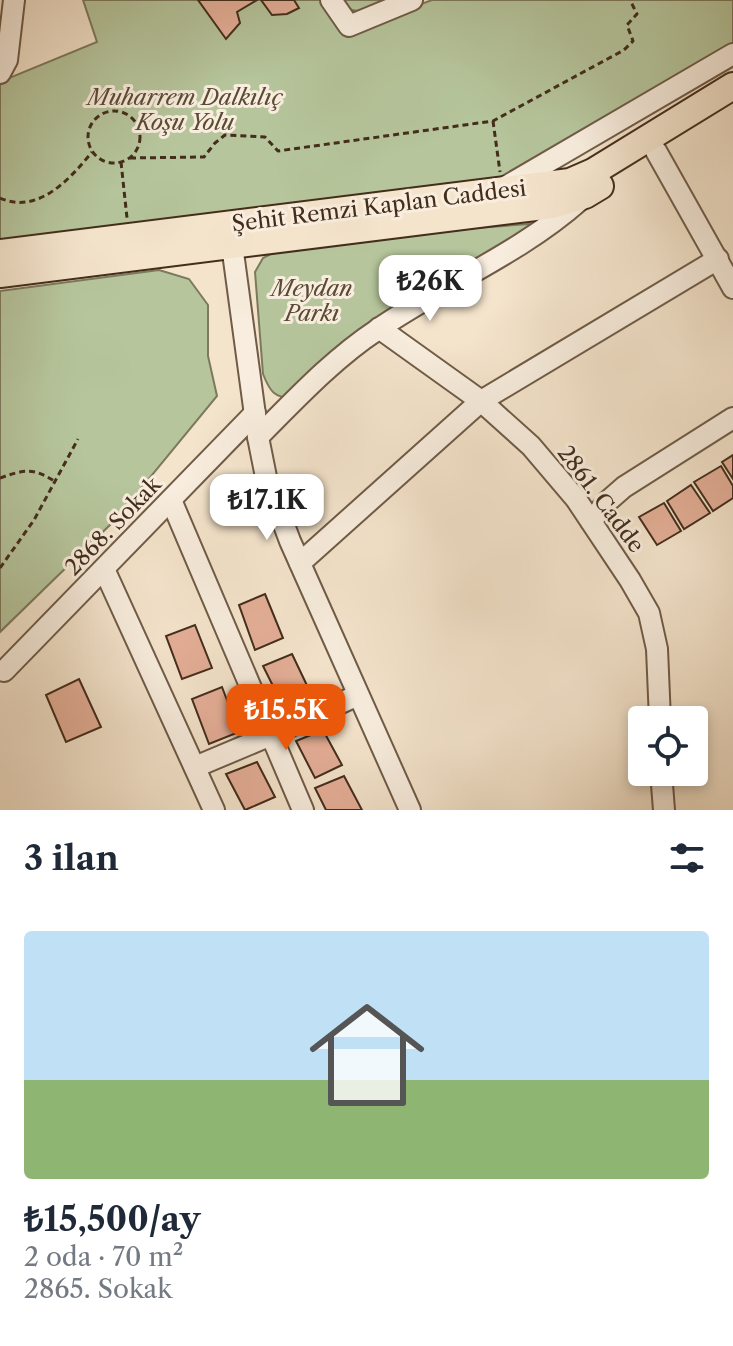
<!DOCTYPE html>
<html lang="tr">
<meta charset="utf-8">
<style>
:root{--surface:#fff;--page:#f2f2f3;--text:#1f2937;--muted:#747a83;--line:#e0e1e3;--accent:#ea580c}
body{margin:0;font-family:"Libre Caslon Text",serif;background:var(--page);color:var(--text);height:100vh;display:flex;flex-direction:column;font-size:30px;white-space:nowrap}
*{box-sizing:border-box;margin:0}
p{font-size:26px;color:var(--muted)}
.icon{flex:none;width:44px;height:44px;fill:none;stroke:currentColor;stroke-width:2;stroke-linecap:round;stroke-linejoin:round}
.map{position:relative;height:810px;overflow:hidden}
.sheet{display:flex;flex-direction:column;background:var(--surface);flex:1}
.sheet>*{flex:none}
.controls{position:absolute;left:628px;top:706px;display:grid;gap:16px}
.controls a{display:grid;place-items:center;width:80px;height:80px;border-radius:8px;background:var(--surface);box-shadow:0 4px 12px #0003;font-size:40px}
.price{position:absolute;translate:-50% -68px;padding:0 18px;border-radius:16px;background:#fff;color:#222;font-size:26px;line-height:52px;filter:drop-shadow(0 2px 4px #0008)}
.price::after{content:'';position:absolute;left:50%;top:48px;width:24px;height:18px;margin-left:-12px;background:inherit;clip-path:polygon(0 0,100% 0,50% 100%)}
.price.on{background:var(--accent);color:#fff}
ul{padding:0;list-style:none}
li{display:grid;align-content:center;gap:16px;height:424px;padding:0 24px}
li+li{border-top:2px solid var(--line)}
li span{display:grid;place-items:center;height:248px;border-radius:8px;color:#555}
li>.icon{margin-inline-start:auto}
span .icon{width:144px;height:144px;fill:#fffc;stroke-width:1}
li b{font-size:34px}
h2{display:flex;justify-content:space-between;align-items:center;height:96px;padding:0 24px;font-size:34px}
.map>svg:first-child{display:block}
.green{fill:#b6c59c;stroke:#7c795c;stroke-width:2}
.building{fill:#e4ae97;stroke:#432d1b;stroke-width:2}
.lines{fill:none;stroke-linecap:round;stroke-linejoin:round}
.minor-casing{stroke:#6f5b47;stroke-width:24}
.major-casing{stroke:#432d1b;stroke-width:30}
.path{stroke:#432d1b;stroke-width:3;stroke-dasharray:6 4;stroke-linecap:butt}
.minor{stroke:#f8edde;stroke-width:20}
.major{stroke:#f4e4cc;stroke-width:26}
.labels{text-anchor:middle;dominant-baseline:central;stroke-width:6;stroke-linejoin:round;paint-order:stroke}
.park-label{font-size:22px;font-style:italic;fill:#5a4b35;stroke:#f8edde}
.street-label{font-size:22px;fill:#432d1b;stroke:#f8edde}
</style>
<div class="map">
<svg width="733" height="810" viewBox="0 0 733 810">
<rect width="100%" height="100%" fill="#f4e4cc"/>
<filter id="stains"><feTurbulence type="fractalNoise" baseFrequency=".0025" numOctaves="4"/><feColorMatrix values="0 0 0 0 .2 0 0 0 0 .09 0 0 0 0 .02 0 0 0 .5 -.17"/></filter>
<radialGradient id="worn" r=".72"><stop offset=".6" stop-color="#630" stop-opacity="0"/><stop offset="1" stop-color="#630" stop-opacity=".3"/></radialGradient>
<g class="green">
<polygon points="83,0 323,0 346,32 432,0 733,0 733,46 507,179 0,246 0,85 9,78 97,42"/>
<path d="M340 0H386C368 7 353 20 340 0Z"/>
<path d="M543 223 293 399C274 397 270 392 263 374L255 272 263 258 277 251 476 228Z"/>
<polygon points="159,270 189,279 208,305 208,356 217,396 115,520 0,632 0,291"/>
</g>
<g class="building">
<polygon points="198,0 257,0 237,12 240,23 226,39"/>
<polygon points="261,0 294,0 299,8 287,14 272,15"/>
<polygon points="733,455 733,479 722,462"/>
<polygon points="721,466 733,486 733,498 713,511 694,482"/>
<polygon points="691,485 710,513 684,529 667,501"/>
<polygon points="664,503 681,531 657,545 639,517"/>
<polygon points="265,594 283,638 255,650 239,605"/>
<polygon points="195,625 212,668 182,679 166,636"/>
<polygon points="292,654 313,698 285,710 263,666"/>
<polygon points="79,679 101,727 66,742 46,695"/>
<polygon points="222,687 239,732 209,744 192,699"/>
<polygon points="323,730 342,765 315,778 296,741"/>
<polygon points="257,762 275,797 245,810 226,774"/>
<polygon points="344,776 362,810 326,810 315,788"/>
</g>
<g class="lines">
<g class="minor-casing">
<g id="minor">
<polyline points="331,0 349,26 412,0"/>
<polyline points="0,73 7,60 14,0"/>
<polyline points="656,151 733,288"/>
<polyline points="505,187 733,54"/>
<polyline points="232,245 258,437 266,477 290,541 410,810"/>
<polyline points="379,328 481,401 531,446 576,499 630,580 649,613 657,649 660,720"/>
<path d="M258 437C295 400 333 359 377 330 442 285 519 254 579 201"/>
<polyline points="171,500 303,810"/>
<polyline points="591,521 608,501 624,487 733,418"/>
<polyline points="300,563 481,401 718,259"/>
<polyline points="104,569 214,810"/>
<polyline points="4,671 255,413"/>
<polyline points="195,767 271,735 358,695"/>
<polyline points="661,772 664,810"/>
</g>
</g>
<g class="major-casing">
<g id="major">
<polyline points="0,253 570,182 593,172 733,86"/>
<polyline points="0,274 552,205 585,195 600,186"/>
</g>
</g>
<g class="path">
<circle cx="114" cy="137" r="26"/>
<polyline points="493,121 500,172"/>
<polyline points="130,158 204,157 215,143 225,135 265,137 278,151 493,121 624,50 633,41 627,25 637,14 630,0"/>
<polyline points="121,162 127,218"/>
<path d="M0 198C38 215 70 179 92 152"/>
<path d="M0 478C23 470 33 467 54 481"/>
<polyline points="0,568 34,520 78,439"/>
</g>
<use href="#minor" class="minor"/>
<use href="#major" class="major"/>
</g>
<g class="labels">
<g class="park-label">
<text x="185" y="97">Muharrem Dalkılıç<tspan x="185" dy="25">Koşu Yolu</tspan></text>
<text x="312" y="288">Meydan<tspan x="312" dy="25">Parkı</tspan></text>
</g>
<g class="street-label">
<text transform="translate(379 206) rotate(-7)">Şehit Remzi Kaplan Caddesi</text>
<text transform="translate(601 499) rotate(53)">2861. Cadde</text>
<text transform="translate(113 526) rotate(-46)">2868. Sokak</text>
</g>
</g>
<rect width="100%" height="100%" filter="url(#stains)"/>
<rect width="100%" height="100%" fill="url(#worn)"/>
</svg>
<div class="controls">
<a><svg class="icon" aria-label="locate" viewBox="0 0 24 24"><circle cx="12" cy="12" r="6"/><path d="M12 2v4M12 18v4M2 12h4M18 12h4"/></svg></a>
</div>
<b class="price" style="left:430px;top:323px">₺26K</b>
<b class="price" style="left:267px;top:542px">₺17.1K</b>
<b class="price on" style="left:286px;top:752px">₺15.5K</b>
</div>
<section class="sheet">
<h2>3 ilan<svg class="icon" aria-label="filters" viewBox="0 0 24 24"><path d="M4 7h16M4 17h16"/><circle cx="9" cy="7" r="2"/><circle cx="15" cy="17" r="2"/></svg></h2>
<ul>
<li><span style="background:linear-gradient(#bfe0f5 60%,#8fb573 0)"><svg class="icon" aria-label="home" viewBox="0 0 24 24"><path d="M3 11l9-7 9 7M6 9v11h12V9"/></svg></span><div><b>₺15,500/ay</b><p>2 oda · 70 m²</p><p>2865. Sokak</p></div></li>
</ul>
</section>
